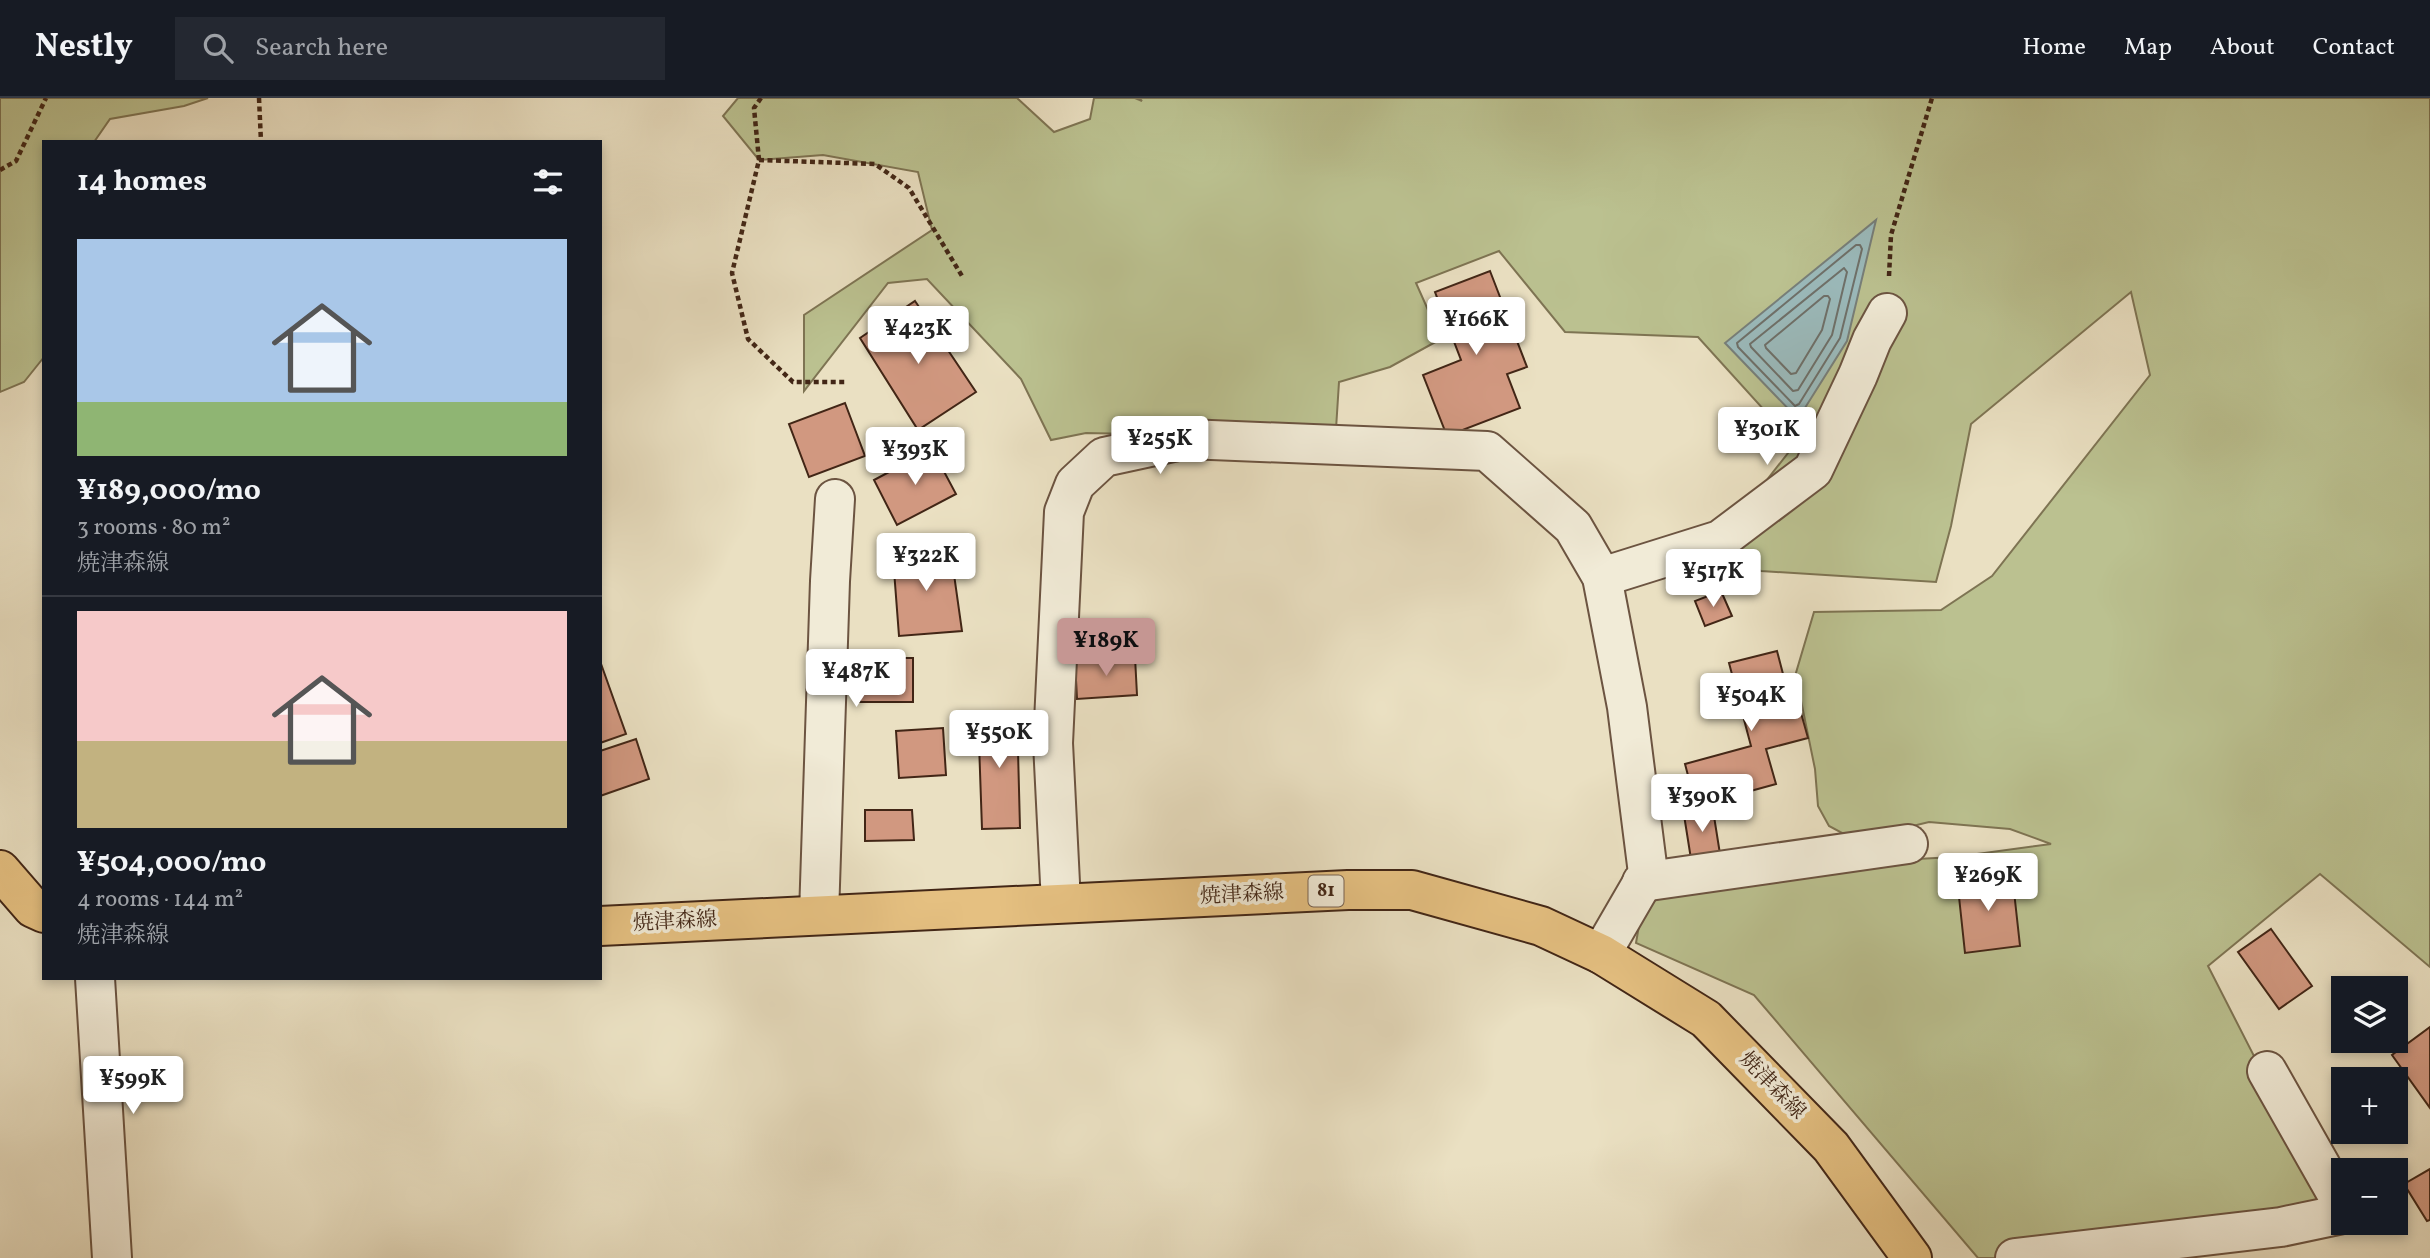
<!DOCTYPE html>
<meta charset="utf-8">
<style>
:root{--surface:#171b24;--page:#242831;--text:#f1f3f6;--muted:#9ea1a6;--line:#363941;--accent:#c59692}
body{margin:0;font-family:Vollkorn,"Noto Serif JP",serif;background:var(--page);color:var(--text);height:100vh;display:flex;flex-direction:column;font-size:26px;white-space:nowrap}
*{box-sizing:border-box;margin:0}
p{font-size:23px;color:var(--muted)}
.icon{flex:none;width:38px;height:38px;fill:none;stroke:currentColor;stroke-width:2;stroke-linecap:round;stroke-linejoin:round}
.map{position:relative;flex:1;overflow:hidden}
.drawer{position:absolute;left:42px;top:42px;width:560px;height:840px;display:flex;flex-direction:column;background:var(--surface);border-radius:0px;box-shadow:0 4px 10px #0003}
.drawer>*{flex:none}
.fabs{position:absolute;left:2331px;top:878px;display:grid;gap:14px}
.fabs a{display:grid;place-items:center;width:77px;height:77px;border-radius:0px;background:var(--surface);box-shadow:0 4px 10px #0003;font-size:35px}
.price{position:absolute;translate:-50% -60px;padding:0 16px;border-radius:7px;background:#fff;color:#222;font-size:23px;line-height:46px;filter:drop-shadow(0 2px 4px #0008)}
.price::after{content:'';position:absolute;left:50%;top:42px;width:21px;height:16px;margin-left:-10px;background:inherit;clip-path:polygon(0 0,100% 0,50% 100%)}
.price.current{background:var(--accent);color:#111}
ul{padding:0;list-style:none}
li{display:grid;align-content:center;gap:14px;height:371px;padding:0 35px}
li+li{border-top:2px solid var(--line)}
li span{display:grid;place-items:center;height:217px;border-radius:0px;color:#555}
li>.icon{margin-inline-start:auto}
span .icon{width:126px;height:126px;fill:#fffc;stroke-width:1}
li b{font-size:30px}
h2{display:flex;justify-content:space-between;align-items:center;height:84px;padding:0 35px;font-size:30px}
header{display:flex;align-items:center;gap:42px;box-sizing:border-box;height:98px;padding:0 35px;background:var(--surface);border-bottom:2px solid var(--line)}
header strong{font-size:33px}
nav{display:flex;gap:38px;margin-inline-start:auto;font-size:24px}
.search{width:490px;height:63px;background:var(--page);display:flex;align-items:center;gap:18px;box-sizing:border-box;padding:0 24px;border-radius:0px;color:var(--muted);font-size:26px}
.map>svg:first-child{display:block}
.green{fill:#bbc190;stroke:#7e7453;stroke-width:2}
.water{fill:#9bbbbd;stroke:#777f7a;stroke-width:2}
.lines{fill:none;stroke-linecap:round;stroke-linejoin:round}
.shore{stroke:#6e706a;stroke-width:2}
.building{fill:#d19880;stroke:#422616;stroke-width:2}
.street-casing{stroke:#6c5441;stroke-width:42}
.primary-casing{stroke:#422616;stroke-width:42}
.path{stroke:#422616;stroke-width:4.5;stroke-dasharray:5 3.5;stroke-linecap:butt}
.street{stroke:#f1ebd7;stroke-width:38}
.primary{stroke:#e5c081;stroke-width:38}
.labels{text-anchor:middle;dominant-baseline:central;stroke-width:7;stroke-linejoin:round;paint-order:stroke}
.shield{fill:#f1ebd7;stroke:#766150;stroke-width:2}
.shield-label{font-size:19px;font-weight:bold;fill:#422616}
.street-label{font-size:21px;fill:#422616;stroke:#f1ebd7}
</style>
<header>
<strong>Nestly</strong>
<div class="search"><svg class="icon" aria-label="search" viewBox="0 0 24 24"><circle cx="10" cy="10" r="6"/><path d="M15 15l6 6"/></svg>Search here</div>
<nav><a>Home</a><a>Map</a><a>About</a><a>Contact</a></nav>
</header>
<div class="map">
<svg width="2430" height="1160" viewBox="0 0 2430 1160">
<rect width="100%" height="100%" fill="#eae0c2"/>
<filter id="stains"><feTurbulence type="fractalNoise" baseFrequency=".00286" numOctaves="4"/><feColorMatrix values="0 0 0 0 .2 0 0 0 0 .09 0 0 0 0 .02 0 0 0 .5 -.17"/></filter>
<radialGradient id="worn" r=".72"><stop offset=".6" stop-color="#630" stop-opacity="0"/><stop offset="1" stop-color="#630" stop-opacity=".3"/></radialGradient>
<g class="green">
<polygon points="0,0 208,0 184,8 110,21 94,44 44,44 44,259 24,284 0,294"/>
<polygon points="738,0 1017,0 1054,34 1090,21 1094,0 1135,0 1142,3 1139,0 2430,0 2430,869 2320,776 2208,868 2328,1103 2026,1160 1978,1160 1754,897 1636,845 1648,775 1955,759 2051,746 2010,731 1929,724 1855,742 1829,728 1818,708 1815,671 1799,593 1790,595 1814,514 1941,512 1992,478 2150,277 2131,194 1971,326 1951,428 1936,484 1761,473 1720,442 1795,346 1698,239 1565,234 1499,153 1416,185 1441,241 1390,269 1339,284 1336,331 1134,336 1086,335 1051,342 1021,281 927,181 888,185 804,293 804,217 932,132 918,74 823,57 759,62 723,18"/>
</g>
<polygon class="water" points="1876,122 1847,243 1798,321 1725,245"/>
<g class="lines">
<g class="shore">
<polygon points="1856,147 1860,147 1862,151 1840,240 1799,306 1795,308 1738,249 1737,245"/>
<polygon points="1844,170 1847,174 1832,237 1798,292 1793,293 1751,249 1750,246"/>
<polygon points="1824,198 1828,198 1830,201 1822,232 1796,275 1791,276 1766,250 1765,247"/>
</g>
</g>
<g class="building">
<polygon points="1490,173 1527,269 1507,276 1520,310 1447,338 1423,277 1461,262 1435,194"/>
<polygon points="915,203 976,294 918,332 860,240"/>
<polygon points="845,305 865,358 809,379 789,326"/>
<polygon points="932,351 956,396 897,427 874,382"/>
<polygon points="950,448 962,533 899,538 893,459"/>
<polygon points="1721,493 1732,518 1705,528 1695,503"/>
<polygon points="1777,553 1789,599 1796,597 1808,640 1766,651 1776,686 1696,708 1685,666 1751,648 1729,565"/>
<polygon points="1135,559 1137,597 1077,601 1075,563"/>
<rect x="860" y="560" width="53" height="44"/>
<polygon points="600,563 626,636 600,645"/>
<polygon points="1017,614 1020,730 982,731 978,616"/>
<polygon points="943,630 946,677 899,680 896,633"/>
<polygon points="636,641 649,681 600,698 600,653"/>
<polygon points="865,712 912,712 914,742 865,743"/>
<polygon points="1713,712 1720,756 1691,761 1684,717"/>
<polygon points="2012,775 2020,848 1965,855 1957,780"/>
<polygon points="2271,831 2312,888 2279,911 2238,854"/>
<polygon points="2430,929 2430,1010 2392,957"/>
<polygon points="2430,1071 2430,1122 2427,1123 2404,1086"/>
</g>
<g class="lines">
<g class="street-casing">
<g id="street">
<polyline points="1602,479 1720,442 1813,372 1858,277 1872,242 1887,215"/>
<polyline points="1642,784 1908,746"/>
<polyline points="1061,805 1053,645 1064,414 1075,386 1104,359 1187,341 1487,353 1573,429 1602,479 1627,609 1648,775 1601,856"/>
<polyline points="819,817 830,483 835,401"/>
<polyline points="95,880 112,1160"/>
<polyline points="2267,973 2343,1107"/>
<polyline points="2015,1160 2281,1129 2343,1116"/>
</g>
</g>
<g class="primary-casing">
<g id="primary">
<polyline points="0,772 33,810 44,815"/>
<polyline points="600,828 1348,792 1412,792 1541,828 1601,856 1706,921 1831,1049 1912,1160"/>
</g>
</g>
<g class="path">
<polyline points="259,0 261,44"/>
<polyline points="761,0 754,10 759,62 732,175 748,241 793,284 847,284"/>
<polyline points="759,62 875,66 909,90 962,178"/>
<polyline points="0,72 16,63 46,0"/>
<polyline points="1889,178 1891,137 1932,0"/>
</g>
<use href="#street" class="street"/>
<use href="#primary" class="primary"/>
</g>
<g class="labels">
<rect class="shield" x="1308.5" y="777.5" width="35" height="31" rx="5"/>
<g class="shield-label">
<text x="1326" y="793">81</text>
</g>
<g class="street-label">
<text transform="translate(1242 797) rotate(-3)">焼津森線</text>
<text transform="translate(675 824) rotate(-3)">焼津森線</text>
<text transform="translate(1772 988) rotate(46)">焼津森線</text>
</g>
</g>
<rect width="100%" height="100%" filter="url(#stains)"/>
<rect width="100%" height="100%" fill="url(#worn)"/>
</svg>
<div class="fabs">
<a><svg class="icon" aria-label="layers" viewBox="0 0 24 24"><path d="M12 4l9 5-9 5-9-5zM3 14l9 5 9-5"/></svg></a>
<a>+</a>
<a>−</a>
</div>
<b class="price" style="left:1476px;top:259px">¥166K</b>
<b class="price" style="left:918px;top:268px">¥423K</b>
<b class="price" style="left:1767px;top:369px">¥301K</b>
<b class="price" style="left:1160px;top:378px">¥255K</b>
<b class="price" style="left:915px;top:389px">¥393K</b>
<b class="price" style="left:926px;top:495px">¥322K</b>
<b class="price" style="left:1713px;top:511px">¥517K</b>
<b class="price current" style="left:1106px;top:580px">¥189K</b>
<b class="price" style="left:856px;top:611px">¥487K</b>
<b class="price" style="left:1751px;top:635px">¥504K</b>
<b class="price" style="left:999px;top:672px">¥550K</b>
<b class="price" style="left:1702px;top:736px">¥390K</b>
<b class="price" style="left:1988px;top:815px">¥269K</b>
<b class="price" style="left:133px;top:1018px">¥599K</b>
<section class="drawer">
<h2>14 homes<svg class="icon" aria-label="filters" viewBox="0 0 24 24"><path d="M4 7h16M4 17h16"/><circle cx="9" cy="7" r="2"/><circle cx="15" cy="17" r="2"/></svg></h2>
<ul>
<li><span style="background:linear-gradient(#a9c7e8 75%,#8fb573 0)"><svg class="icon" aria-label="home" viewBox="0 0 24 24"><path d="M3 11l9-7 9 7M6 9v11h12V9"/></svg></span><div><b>¥189,000/mo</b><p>3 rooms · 80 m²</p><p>焼津森線</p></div></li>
<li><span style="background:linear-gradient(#f6c9c9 60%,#c2b280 0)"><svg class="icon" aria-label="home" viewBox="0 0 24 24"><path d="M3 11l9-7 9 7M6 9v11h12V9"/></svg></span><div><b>¥504,000/mo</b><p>4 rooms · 144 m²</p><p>焼津森線</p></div></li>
</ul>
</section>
</div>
